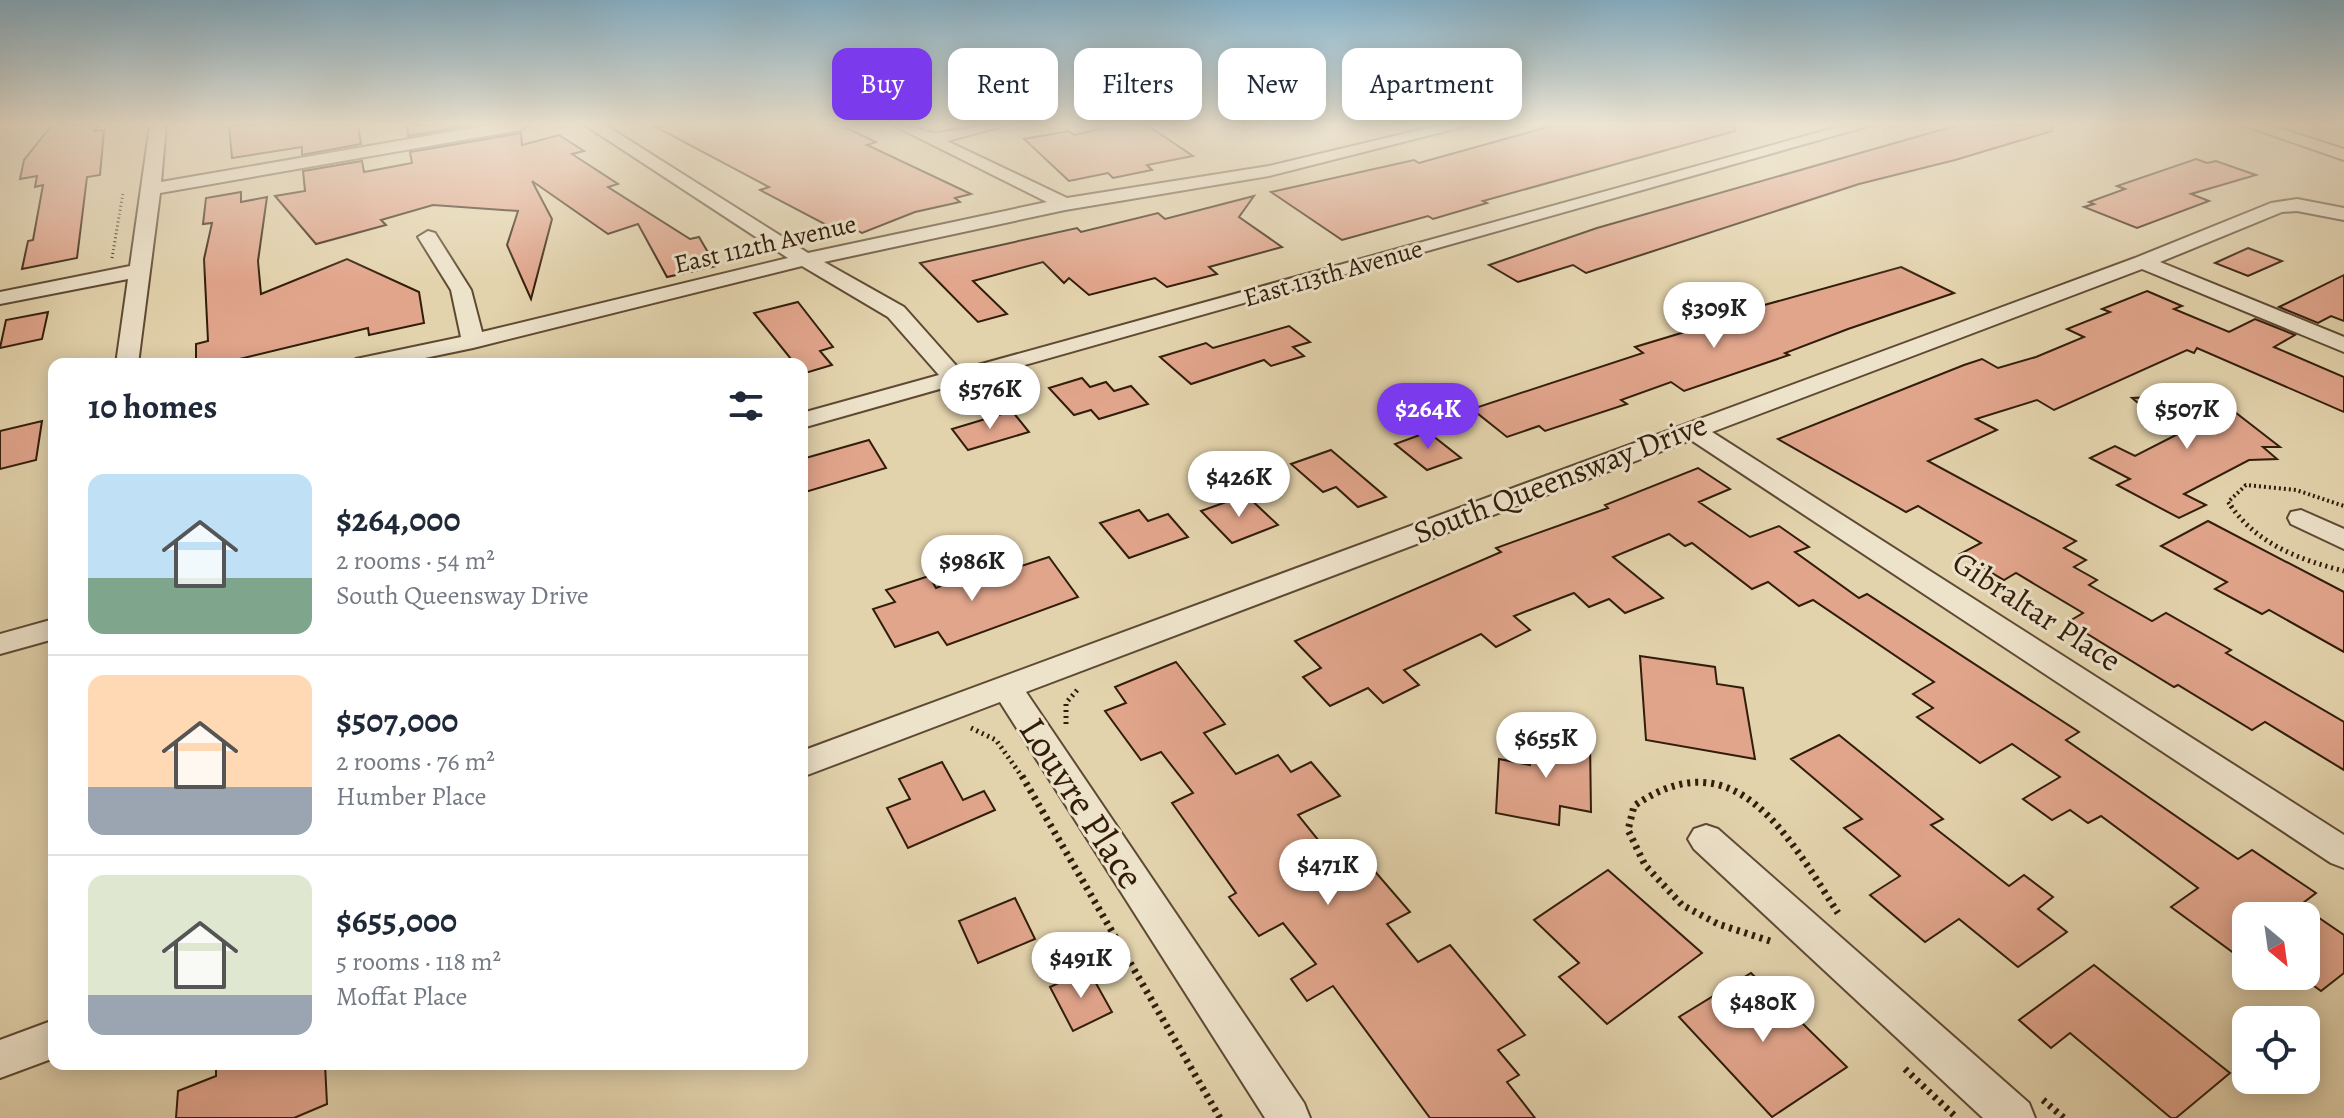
<!DOCTYPE html>
<meta charset="utf-8">
<style>
:root{--surface:#fff;--page:#f6f6f7;--text:#1f2937;--muted:#747a83;--line:#e0e1e3;--accent:#7c3aed}
body{margin:0;font-family:Alegreya,serif;background:var(--page);color:var(--text);height:100vh;display:flex;flex-direction:column;font-size:30px;white-space:nowrap}
*{box-sizing:border-box;margin:0}
p{font-size:26px;color:var(--muted)}
.icon{flex:none;width:44px;height:44px;fill:none;stroke:currentColor;stroke-width:2;stroke-linecap:round;stroke-linejoin:round}
.map{position:relative;flex:1;overflow:hidden}
.panel{position:absolute;left:48px;top:358px;width:760px;height:712px;display:flex;flex-direction:column;background:var(--surface);border-radius:16px;box-shadow:0 4px 20px #0003}
.panel>*{flex:none}
.banner{position:absolute;left:832px;top:48px;width:760px;height:72px;display:flex;gap:16px}
.needle{width:52px;rotate:151deg}
.buttons{position:absolute;left:2232px;top:902px;display:grid;gap:16px}
.buttons a{display:grid;place-items:center;width:88px;height:88px;border-radius:16px;background:var(--surface);box-shadow:0 4px 20px #0003;font-size:40px}
.price{position:absolute;translate:-50% -68px;padding:0 18px;border-radius:28px;background:#fff;color:#222;font-size:26px;line-height:52px;filter:drop-shadow(0 2px 4px #0008)}
.price::after{content:'';position:absolute;left:50%;top:48px;width:24px;height:18px;margin-left:-12px;background:inherit;clip-path:polygon(0 0,100% 0,50% 100%)}
.price.current{background:var(--accent);color:#fff}
ul{padding:0;list-style:none}
li{display:flex;align-items:center;gap:24px;height:200px;padding:0 40px}
li+li{border-top:2px solid var(--line)}
li span{display:grid;place-items:center;flex:none;width:224px;height:160px;border-radius:16px;color:#555}
li>.icon{margin-inline-start:auto}
span .icon{width:96px;height:96px;fill:#fffc;stroke-width:1}
li b{font-size:34px}
h2{display:flex;justify-content:space-between;align-items:center;height:96px;padding:0 40px;font-size:34px}
.chip{padding:0 28px;border-radius:16px;background:var(--surface);box-shadow:0 4px 20px #0003;font-size:28px;line-height:72px}
.chip.current{background:var(--accent);color:#fff}
.map>svg:first-child{display:block}
.building{fill:#e1a58c;stroke:#321d0a;stroke-width:2}
.lines{fill:none;stroke-linecap:round;stroke-linejoin:round}
.minor-casing{stroke:#5e4a33;stroke-width:4}
.path-far3{stroke:#321d0a;stroke-width:3;stroke-dasharray:1 3;stroke-linecap:butt}
.path-far2{stroke:#321d0a;stroke-width:4;stroke-dasharray:2 3;stroke-linecap:butt}
.path-far1{stroke:#321d0a;stroke-width:5;stroke-dasharray:2 4;stroke-linecap:butt}
.path{stroke:#321d0a;stroke-width:7;stroke-dasharray:3 5;stroke-linecap:butt}
.minor{fill:#ede2ca;fill-rule:evenodd}
.labels{text-anchor:middle;dominant-baseline:central;stroke-width:6;stroke-linejoin:round;paint-order:stroke}
.far-street-label{font-size:26px;fill:#321d0a;stroke:#ede2ca}
.street-label{font-size:32px;fill:#321d0a;stroke:#ede2ca}
.near-street-label{font-size:38px;fill:#321d0a;stroke:#ede2ca}
</style>
<div class="map">
<svg width="2344" height="1118" viewBox="0 0 2344 1118">
<rect width="100%" height="100%" fill="#e3d3ad"/>
<filter id="stains"><feTurbulence type="fractalNoise" baseFrequency=".0025" numOctaves="4"/><feColorMatrix values="0 0 0 0 .2 0 0 0 0 .09 0 0 0 0 .02 0 0 0 .5 -.17"/></filter>
<radialGradient id="worn" r=".72"><stop offset=".6" stop-color="#630" stop-opacity="0"/><stop offset="1" stop-color="#630" stop-opacity=".3"/></radialGradient>
<g class="building">
<polygon points="52,125 99,125 94,131 104,130 100,175 87,177 77,258 22,269 28,241 33,240 43,185 35,187 37,176 20,179 24,160"/>
<polygon points="229,125 358,125 361,144 302,155 302,147 232,158"/>
<polygon points="407,125 471,125 408,136"/>
<polygon points="652,125 841,125 876,142 867,145 971,194 955,198 960,202 915,212 862,233 846,224 834,229 760,190 769,187"/>
<polygon points="1118,125 1147,125 1193,156 1147,165 1152,170 1113,178 1108,173 1069,181 1024,139 1069,131 1074,135"/>
<polygon points="1555,125 1734,125 1735,131 1483,201 1487,203 1433,219 1428,216 1342,240 1271,192 1414,160 1419,163"/>
<polygon points="1958,125 2051,125 2052,131 1955,160 1859,184 1586,273 1573,265 1518,282 1489,265 1597,228"/>
<polygon points="521,133 522,145 559,135 584,151 572,154 618,184 608,187 690,239 699,237 716,266 667,277 638,224 608,234 532,181 552,219 531,299 507,245 518,211 433,205 381,220 386,225 316,244 275,196 305,191 303,171 362,161 364,172 412,163 410,152"/>
<polygon points="2196,159 2207,163 2216,161 2256,175 2191,194 2209,201 2137,228 2084,207 2094,204 2089,202 2125,189 2117,186"/>
<polygon points="241,192 241,202 267,197 258,261 261,294 347,259 419,292 424,323 369,335 368,328 219,364 196,364 196,344 208,341 204,259 212,223 203,224 206,198"/>
<polygon points="1254,196 1239,217 1282,247 1209,267 1217,274 1167,287 1155,278 1089,295 1069,278 1064,283 1043,262 973,281 1007,314 978,322 920,263 1077,228 1081,232 1158,213 1165,219"/>
<polygon points="2248,248 2282,261 2248,276 2215,263"/>
<polygon points="1901,267 1954,293 1848,329 1785,353 1789,355 1684,391 1671,382 1621,400 1627,404 1545,431 1539,426 1507,437 1472,409 1643,353 1635,347 1761,309 1757,307"/>
<polygon points="2344,275 2344,321 2331,316 2318,323 2279,307"/>
<polygon points="2147,291 2182,306 2174,309 2229,332 2255,319 2295,335 2274,347 2344,377 2344,412 2197,348 2194,353 2187,350 2054,410 2037,400 1976,419 1997,430 1928,461 2076,541 2064,548 2086,560 2074,567 2097,580 2089,585 2152,621 2166,613 2231,650 2226,653 2344,722 2344,770 2265,722 2252,730 2178,685 2174,687 2068,622 2083,613 2016,573 2004,580 1960,554 1981,543 1918,506 1906,512 1778,439 1964,365 1982,359 1998,368 2036,357 2084,337 2067,329 2110,312 2102,309"/>
<polygon points="798,302 833,347 820,351 832,365 802,374 802,364 795,364 754,313"/>
<polygon points="48,312 42,339 0,348 6,320"/>
<polygon points="1289,326 1310,342 1293,347 1304,356 1271,366 1264,360 1191,384 1160,357 1206,343 1213,348"/>
<polygon points="1082,378 1090,387 1106,382 1114,391 1131,386 1148,404 1099,419 1091,410 1074,415 1049,388"/>
<polygon points="2213,395 2280,447 2263,447 2277,459 2249,460 2184,494 2206,505 2179,518 2117,485 2130,479 2090,458 2115,446 2135,456 2176,435 2132,398"/>
<polygon points="1012,411 1029,432 968,450 952,429"/>
<polygon points="42,421 36,460 0,469 0,431"/>
<polygon points="1428,432 1461,458 1427,470 1395,444"/>
<polygon points="869,440 886,468 802,493 802,459"/>
<polygon points="1331,450 1386,497 1358,507 1336,487 1323,492 1291,464"/>
<polygon points="1698,468 1730,489 1699,502 1750,537 1779,526 1809,547 1795,552 1859,598 1867,594 2079,732 2066,740 2238,859 2252,850 2316,893 2286,916 2246,916 2246,962 2171,907 2198,888 2101,816 2088,823 2070,810 2052,820 2023,799 2060,777 2012,744 1980,763 1917,717 1933,708 1913,694 1934,682 1813,600 1799,606 1768,582 1752,589 1692,543 1685,546 1669,534 1613,557 1663,598 1625,613 1609,599 1589,607 1574,593 1514,616 1530,630 1496,647 1481,634 1404,670 1419,685 1383,703 1368,688 1330,706 1303,677 1321,668 1295,641 1501,552 1496,548 1608,508 1605,505"/>
<polygon points="1246,495 1278,525 1232,543 1201,511"/>
<polygon points="1139,510 1148,521 1168,514 1188,537 1129,558 1100,523"/>
<polygon points="2208,521 2344,592 2344,652 2269,610 2262,614 2215,589 2227,582 2161,546"/>
<polygon points="1049,557 1078,597 947,645 938,632 895,647 873,609 895,602 886,590 929,576 936,588 956,580 960,586"/>
<polygon points="1640,656 1715,667 1717,684 1743,688 1755,759 1646,740"/>
<polygon points="1176,662 1225,724 1204,733 1236,774 1278,755 1291,772 1311,762 1340,796 1298,815 1339,866 1360,854 1410,912 1387,924 1418,962 1450,945 1525,1035 1498,1050 1519,1075 1507,1082 1535,1118 1430,1118 1333,986 1307,1001 1291,979 1316,964 1283,923 1259,936 1229,897 1236,893 1172,803 1193,793 1161,752 1141,760 1105,711 1126,703 1115,687"/>
<polygon points="1531,731 1590,742 1591,812 1560,806 1559,825 1496,813 1499,759 1530,765"/>
<polygon points="1839,735 1943,819 1931,825 2009,886 2024,875 2053,897 2038,909 2067,932 2018,967 1959,919 1925,942 1870,895 1900,876 1844,828 1862,819 1791,759"/>
<polygon points="942,762 963,800 984,791 995,810 908,848 887,808 910,799 899,779"/>
<polygon points="1608,870 1702,953 1607,1024 1559,977 1579,963 1534,920"/>
<polygon points="1015,898 1035,939 978,963 959,921"/>
<polygon points="2306,909 2344,935 2344,973 2321,991 2306,980"/>
<polygon points="2094,965 2230,1073 2176,1118 2171,1118 2070,1033 2051,1048 2019,1020"/>
<polygon points="1088,969 1112,1012 1073,1031 1050,987"/>
<polygon points="1751,973 1847,1067 1772,1117 1679,1017"/>
<polygon points="216,1064 325,1064 327,1104 294,1118 176,1118 178,1091 216,1076"/>
</g>
<g class="lines">
<g class="minor-casing">
<g id="minor">
<polygon points="150,125 166,125 161,182 490,125 528,125 520,130 160,193 138,364 116,364 128,279 0,304 0,292 130,266"/>
<path d="M585 125H605L808 253 1047 202 893 125C908 125 928 133 936 133 961 130 982 125 1007 125L947 141 1067 198 1269 166 1440 125H1470L1269 176 1065 210 824 262 904 307 960 370 1845 125H1872L802 428V413L939 375 888 317 802 266 473 348 396 364H353L356 359 461 337 451 290 418 237 428 231 435 233 471 290 482 332 788 258Z"/>
<polygon points="2243,125 2269,125 2344,149 2344,160"/>
<polygon points="2297,199 2344,208 2344,220 2297,211 2282,212 2160,262 2344,337 2344,352 2142,269 1712,432 2344,835 2344,868 2331,863 1691,440 1026,692 1304,1103 1310,1118 1265,1118 1000,702 802,777 802,751 2135,258 2271,203"/>
<polygon points="2301,510 2344,529 2344,549 2291,524 2288,518 2291,512"/>
<polygon points="54,619 54,639 0,654 0,634"/>
<polygon points="1706,825 1718,829 2029,1103 2035,1118 1983,1118 1694,849 1688,839 1694,829"/>
<polygon points="54,1020 54,1058 0,1078 0,1040"/>
</g>
</g>
<g class="path-far3">
<polyline points="1019,129 1037,125"/>
<polyline points="1884,129 1899,125"/>
<polyline points="112,258 123,193"/>
</g>
<polyline class="path-far2" points="2232,508 2228,502 2246,485 2296,490 2344,506"/>
<g class="path-far1">
<path d="M2231 506C2258 545 2301 560 2344 571"/>
<polyline points="1066,724 1066,703 1079,688"/>
<polyline points="971,728 996,740 1023,778"/>
</g>
<g class="path">
<polyline points="1022,776 1220,1118"/>
<path d="M1770 941 1718 924 1682 905 1645 865 1628 830 1634 806C1736 735 1790 839 1838 913"/>
<polyline points="1905,1069 1957,1118"/>
<polyline points="2043,1100 2064,1118"/>
</g>
<use href="#minor" class="minor"/>
</g>
<linearGradient id="sky" x2="0" y2="1"><stop stop-color="#87b6d0"/><stop offset="0.44" stop-color="#f2ebda"/><stop offset="1" stop-color="#f2ebda" stop-opacity="0"/></linearGradient>
<rect width="2344" height="282" fill="url(#sky)"/>
<g class="labels">
<g class="far-street-label">
<text transform="translate(765 244) rotate(-13)">East 112th Avenue</text>
<text transform="translate(1333 273) rotate(-16)">East 113th Avenue</text>
</g>
<g class="street-label">
<text transform="translate(1560 478) rotate(-21)">South Queensway Drive</text>
<text transform="translate(2037 611) rotate(33)">Gibraltar Place</text>
</g>
<g class="near-street-label">
<text transform="translate(1082 803) rotate(57)">Louvre Place</text>
</g>
</g>
<rect width="100%" height="100%" filter="url(#stains)"/>
<rect width="100%" height="100%" fill="url(#worn)"/>
</svg>
<div class="buttons">
<a><svg class="needle" viewBox="-14 -14 28 28"><path d="M0-13l5 13h-10z" fill="#e53935"/><path d="M0 13l5-13h-10z" fill="#747a83"/></svg></a>
<a><svg class="icon" aria-label="locate" viewBox="0 0 24 24"><circle cx="12" cy="12" r="6"/><path d="M12 2v4M12 18v4M2 12h4M18 12h4"/></svg></a>
</div>
<b class="price" style="left:1714px;top:350px">$309K</b>
<b class="price" style="left:990px;top:431px">$576K</b>
<b class="price current" style="left:1428px;top:451px">$264K</b>
<b class="price" style="left:2187px;top:451px">$507K</b>
<b class="price" style="left:1239px;top:519px">$426K</b>
<b class="price" style="left:972px;top:603px">$986K</b>
<b class="price" style="left:1546px;top:780px">$655K</b>
<b class="price" style="left:1328px;top:907px">$471K</b>
<b class="price" style="left:1081px;top:1000px">$491K</b>
<b class="price" style="left:1763px;top:1044px">$480K</b>
<div class="banner">
<a class="chip current">Buy</a>
<a class="chip">Rent</a>
<a class="chip">Filters</a>
<a class="chip">New</a>
<a class="chip">Apartment</a>
</div>
<section class="panel">
<h2>10 homes<svg class="icon" aria-label="filters" viewBox="0 0 24 24"><path d="M4 7h16M4 17h16"/><circle cx="9" cy="7" r="2"/><circle cx="15" cy="17" r="2"/></svg></h2>
<ul>
<li><span style="background:linear-gradient(#bfe0f5 65%,#7fa58c 0)"><svg class="icon" aria-label="home" viewBox="0 0 24 24"><path d="M3 11l9-7 9 7M6 9v11h12V9"/></svg></span><div><b>$264,000</b><p>2 rooms · 54 m²</p><p>South Queensway Drive</p></div></li>
<li><span style="background:linear-gradient(#ffd9b3 70%,#9aa5b1 0)"><svg class="icon" aria-label="home" viewBox="0 0 24 24"><path d="M3 11l9-7 9 7M6 9v11h12V9"/></svg></span><div><b>$507,000</b><p>2 rooms · 76 m²</p><p>Humber Place</p></div></li>
<li><span style="background:linear-gradient(#dfe7d0 75%,#9aa5b1 0)"><svg class="icon" aria-label="home" viewBox="0 0 24 24"><path d="M3 11l9-7 9 7M6 9v11h12V9"/></svg></span><div><b>$655,000</b><p>5 rooms · 118 m²</p><p>Moffat Place</p></div></li>
</ul>
</section>
</div>
